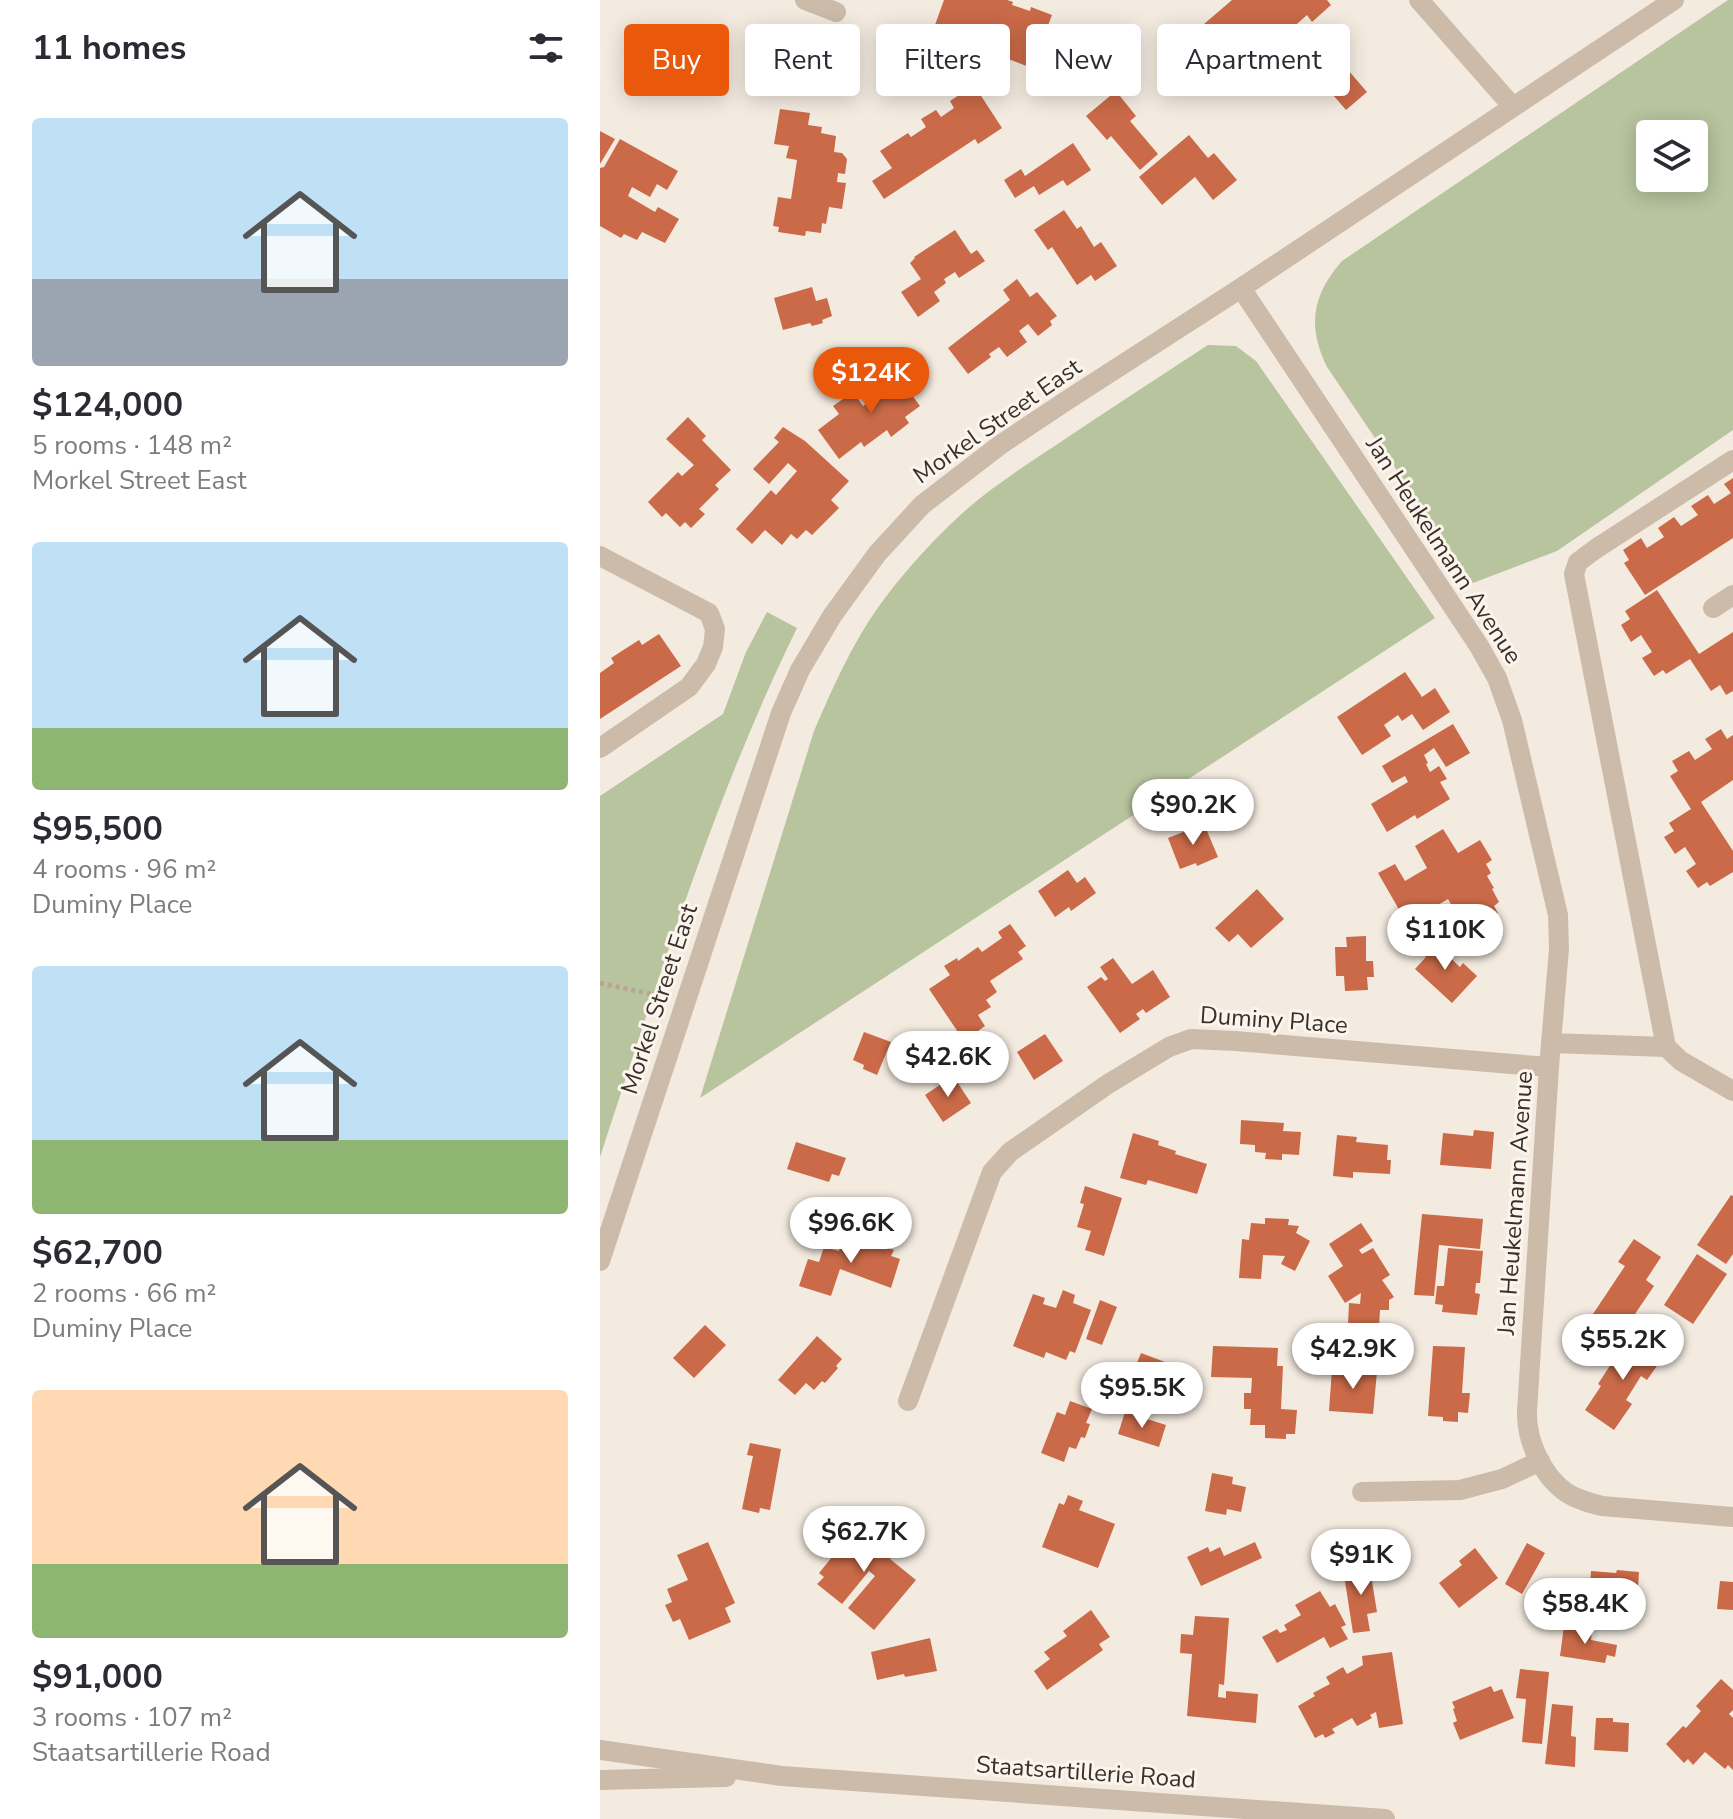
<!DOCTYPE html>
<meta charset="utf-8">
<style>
:root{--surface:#fff;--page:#f2f2f3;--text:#2b2b33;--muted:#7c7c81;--accent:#ea580c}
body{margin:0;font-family:"Nunito Sans",sans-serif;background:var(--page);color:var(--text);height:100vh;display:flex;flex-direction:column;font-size:30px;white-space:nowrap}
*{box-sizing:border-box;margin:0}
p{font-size:26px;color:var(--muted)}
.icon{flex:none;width:44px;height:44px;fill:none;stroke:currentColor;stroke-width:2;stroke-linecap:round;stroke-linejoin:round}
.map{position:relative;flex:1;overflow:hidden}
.sheet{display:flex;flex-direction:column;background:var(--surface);width:600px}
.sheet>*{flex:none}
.banner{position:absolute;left:24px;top:24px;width:760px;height:72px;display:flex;gap:16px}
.tools{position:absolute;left:1036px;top:120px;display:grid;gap:16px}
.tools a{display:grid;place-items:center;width:72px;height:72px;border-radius:8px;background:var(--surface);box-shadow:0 4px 20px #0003;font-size:40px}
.price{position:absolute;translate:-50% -68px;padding:0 18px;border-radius:28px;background:#fff;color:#222;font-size:26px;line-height:52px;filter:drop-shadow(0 2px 4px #0008)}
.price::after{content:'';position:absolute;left:50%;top:48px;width:24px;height:18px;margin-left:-12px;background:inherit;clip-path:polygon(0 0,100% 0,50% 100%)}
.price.selected{background:var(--accent);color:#fff}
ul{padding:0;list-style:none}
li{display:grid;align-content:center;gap:16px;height:424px;padding:0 32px}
li span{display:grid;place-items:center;height:248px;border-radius:8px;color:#555}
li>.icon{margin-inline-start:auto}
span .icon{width:144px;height:144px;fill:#fffc;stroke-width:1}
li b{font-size:34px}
h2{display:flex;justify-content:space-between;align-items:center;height:96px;padding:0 32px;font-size:34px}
.tag{padding:0 28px;border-radius:8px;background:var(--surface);box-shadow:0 4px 20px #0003;font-size:28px;line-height:72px}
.tag.selected{background:var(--accent);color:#fff}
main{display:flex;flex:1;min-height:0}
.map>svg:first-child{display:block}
.grass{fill:#b7c49e;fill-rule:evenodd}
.building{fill:#ca6a48}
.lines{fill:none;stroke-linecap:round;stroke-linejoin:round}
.path{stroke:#b9a594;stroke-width:5;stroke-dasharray:4 4;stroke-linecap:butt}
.minor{stroke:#cdbbaa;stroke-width:20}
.labels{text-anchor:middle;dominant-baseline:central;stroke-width:6;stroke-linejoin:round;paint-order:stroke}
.street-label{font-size:24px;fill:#3a302a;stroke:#fbf5ed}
</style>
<main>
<section class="sheet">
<h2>11 homes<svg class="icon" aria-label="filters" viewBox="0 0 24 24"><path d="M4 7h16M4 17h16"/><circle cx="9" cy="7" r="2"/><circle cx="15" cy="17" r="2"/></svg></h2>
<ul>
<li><span style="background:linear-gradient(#bfe0f5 65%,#9aa5b1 0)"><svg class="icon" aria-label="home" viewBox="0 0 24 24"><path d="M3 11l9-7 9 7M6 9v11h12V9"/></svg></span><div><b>$124,000</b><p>5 rooms · 148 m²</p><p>Morkel Street East</p></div></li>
<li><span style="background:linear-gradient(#bfe0f5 75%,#8fb573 0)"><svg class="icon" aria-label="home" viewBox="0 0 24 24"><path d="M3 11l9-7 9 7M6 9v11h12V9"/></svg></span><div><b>$95,500</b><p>4 rooms · 96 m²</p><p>Duminy Place</p></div></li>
<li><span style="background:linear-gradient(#bfe0f5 70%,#8fb573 0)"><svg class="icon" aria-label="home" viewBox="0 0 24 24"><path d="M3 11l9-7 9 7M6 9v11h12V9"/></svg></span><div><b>$62,700</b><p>2 rooms · 66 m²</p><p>Duminy Place</p></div></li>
<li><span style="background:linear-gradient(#ffd9b3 70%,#8fb573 0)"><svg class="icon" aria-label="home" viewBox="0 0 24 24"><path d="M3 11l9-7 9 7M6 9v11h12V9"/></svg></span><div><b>$91,000</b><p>3 rooms · 107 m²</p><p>Staatsartillerie Road</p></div></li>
</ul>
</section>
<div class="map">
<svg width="1133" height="1819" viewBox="0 0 1133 1819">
<rect width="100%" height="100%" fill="#f4ebe0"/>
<g class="grass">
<path d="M1128 0H1133V430L957 551 873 583 727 367C707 326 712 295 742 261ZM1094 134V178H1050V134Z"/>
<path d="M608 345 636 346 656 361 835 618 100 1098 214 731C234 685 254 639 285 598 309 566 337 536 367 509 399 481 436 459 471 435 516 405 562 375 608 345Z"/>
<path d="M167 612 197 628C114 797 59 978 0 1157V796L123 714 146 652Z"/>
</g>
<g class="building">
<polygon points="344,0 407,0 413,2 412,5 430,11 431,7 452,15 432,68 382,49 379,54 331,36"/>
<polygon points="632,0 727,0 731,5 712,22 707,15 689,31 686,28 666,46 650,27 626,48 604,24"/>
<polygon points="55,34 103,49 95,72 83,68 74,94 39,83"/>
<polygon points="736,56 767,92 746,110 720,80 725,74 721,69"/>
<polygon points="374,85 402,128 378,144 375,139 284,199 272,181 292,168 280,151 308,133 311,137 326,127 321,119 336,110 341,117 354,108 350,101"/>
<polygon points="516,91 536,116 530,121 558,154 540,170 511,136 507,140 486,116"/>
<polygon points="180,109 210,113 208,125 222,127 221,133 236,136 234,152 242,153 247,159 245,174 238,173 237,182 246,183 242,209 229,207 226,224 222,223 221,233 206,231 205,236 178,232 179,227 173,226 178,197 191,199 197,160 186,158 189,146 174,144"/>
<polygon points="0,131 15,139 0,164"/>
<polygon points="589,135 608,158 614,153 637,180 613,200 595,177 562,205 539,177"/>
<polygon points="20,139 78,171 67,190 57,184 50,197 32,187 28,196 55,212 58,207 79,219 65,243 42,232 37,240 24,234 21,238 0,226 0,168 4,167"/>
<polygon points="473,143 491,170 467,186 463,180 439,195 434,186 415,198 404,180 421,169 425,176"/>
<polygon points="464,210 477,229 481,226 494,247 501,242 517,266 495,281 491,275 477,285 452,247 448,250 434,230"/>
<polygon points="355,230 371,254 377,250 385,261 359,278 355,272 344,279 346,283 334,292 340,301 318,317 301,292 321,279 310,263 315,258 314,257"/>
<polygon points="417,279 430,297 437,292 457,316 450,321 452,325 438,336 428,324 419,331 427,342 407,357 399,347 389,354 391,357 368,374 348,348 410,300 403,290"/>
<polygon points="212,287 216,301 227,298 232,316 222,320 223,323 212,326 210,323 183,330 174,298"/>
<polygon points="298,366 311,384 306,387 320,406 305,417 309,423 291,437 287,430 264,447 261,442 239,459 218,430 239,414 233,406 253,392 263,406 270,401 267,397 284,384 280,379"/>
<polygon points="88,417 106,436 102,440 131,470 115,485 119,489 99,509 105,514 91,528 85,522 80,527 66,513 62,517 48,502 78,472 82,476 94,465 66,439"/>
<polygon points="183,427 205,441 249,481 231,500 239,508 212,535 206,530 197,539 191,534 182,545 165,530 152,544 136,529 171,490 176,495 197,471 188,463 169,484 153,469 179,442 174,438"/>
<polygon points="1133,478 1133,538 1045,595 1024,563 1029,560 1023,550 1041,538 1047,548 1064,537 1058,528 1074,517 1081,526 1098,515 1091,506 1108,495 1114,504 1131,493 1124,484"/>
<polygon points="1057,590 1099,654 1133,632 1133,691 1126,695 1120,685 1111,691 1090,659 1066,674 1063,670 1054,676 1042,658 1052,652 1041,635 1031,642 1021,625 1030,619 1025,611"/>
<polygon points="59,634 81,666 0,719 0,673 14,663 11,658 39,640 42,645"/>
<polygon points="805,672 822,697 835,688 850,712 823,730 812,714 802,721 798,715 784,725 791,736 762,755 737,717"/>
<polygon points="853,724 870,753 846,767 834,748 824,755 828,763 826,764 830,772 839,766 847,779 840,782 850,799 817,819 815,815 787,832 771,804 808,782 805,776 792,783 782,766"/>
<polygon points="1121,729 1127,739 1133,735 1133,780 1101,802 1133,851 1133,872 1110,886 1107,882 1098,888 1086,871 1096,864 1085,847 1075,854 1064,837 1074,831 1069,823 1091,809 1070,776 1078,771 1072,761 1089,751 1095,760 1112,749 1105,739"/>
<polygon points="604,824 618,857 597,866 596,863 580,869 568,838"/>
<polygon points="843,829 858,853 880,840 892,860 886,864 891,873 887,876 894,888 892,889 899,902 894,906 898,913 881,924 879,921 865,929 848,899 821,915 817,908 806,914 805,911 801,913 778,873 795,864 805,881 827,868 815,846"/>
<polygon points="468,870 477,883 485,877 496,893 471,911 469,907 455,917 438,891"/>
<polygon points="657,889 684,919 651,948 638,934 629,942 615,928"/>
<polygon points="410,924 426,946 418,952 423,959 390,981 397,992 386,1000 391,1007 378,1015 385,1026 364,1041 329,989 350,975 344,966 357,958 358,961 378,947 382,952 402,938 398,932"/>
<polygon points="766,936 766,961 773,961 774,977 767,977 768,990 745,991 744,976 736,976 735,947 747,947 746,937"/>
<polygon points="832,940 860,967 863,963 877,976 852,1003 815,969 826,957 821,952"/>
<polygon points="513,958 532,984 553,970 570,997 546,1013 543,1009 536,1014 540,1019 520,1033 487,987 501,977 505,981 508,979 500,967"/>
<polygon points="264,1032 291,1042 277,1075 263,1069 264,1065 253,1060"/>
<polygon points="445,1034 463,1061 434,1080 417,1052"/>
<polygon points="353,1076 371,1103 343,1122 325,1095"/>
<polygon points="641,1120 684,1123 683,1131 701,1132 699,1155 682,1154 682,1160 665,1159 666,1153 655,1152 655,1145 640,1144"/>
<polygon points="874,1130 894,1132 891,1169 840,1165 843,1133 873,1136"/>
<polygon points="533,1133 559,1141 558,1145 576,1151 575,1154 607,1164 597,1194 548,1180 546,1185 520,1178"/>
<polygon points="737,1135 757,1137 756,1142 788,1145 787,1160 791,1160 790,1174 753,1172 753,1178 733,1176"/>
<polygon points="196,1142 246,1158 239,1176 232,1174 229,1182 187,1169"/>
<polygon points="485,1186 522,1198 504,1256 485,1250 491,1231 477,1227 484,1204 480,1203"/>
<polygon points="1131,1195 1133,1196 1133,1254 1126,1264 1097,1245"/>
<polygon points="822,1214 883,1219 880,1249 839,1245 834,1296 814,1295"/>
<polygon points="665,1218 689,1219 688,1225 699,1226 696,1233 710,1241 695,1271 681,1264 685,1256 663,1255 661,1279 639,1278 642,1239 649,1240 651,1223 665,1224"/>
<polygon points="761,1223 773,1241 759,1250 762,1254 773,1248 790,1275 782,1280 794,1297 789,1300 789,1310 780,1310 779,1326 748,1324 749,1303 760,1304 761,1293 745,1303 728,1276 743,1266 729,1244"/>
<polygon points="245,1235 294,1250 291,1256 300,1259 291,1288 240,1269 231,1296 199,1286 208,1259 219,1262 224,1247 239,1251"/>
<polygon points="1034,1239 1061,1257 1046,1280 1054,1286 1020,1336 991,1317 1025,1266 1018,1262"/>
<polygon points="848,1248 883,1251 880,1283 876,1283 875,1293 880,1294 877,1315 842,1312 843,1305 835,1304 837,1286 844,1286"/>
<polygon points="1097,1254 1127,1274 1093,1324 1064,1305"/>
<polygon points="463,1290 475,1295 473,1303 491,1310 475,1353 470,1351 466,1360 446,1352 444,1358 413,1346 433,1294 445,1298 443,1304 456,1308"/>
<polygon points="500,1300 517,1307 502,1345 486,1339"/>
<polygon points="105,1325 126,1345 94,1378 73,1358"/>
<polygon points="217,1336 242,1359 236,1366 238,1368 225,1383 222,1381 214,1390 206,1383 195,1395 178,1380"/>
<polygon points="1034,1336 1064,1356 1047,1380 1041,1376 1026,1400 1032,1404 1014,1430 985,1410 1001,1386 998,1384 1015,1358 1018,1360"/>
<polygon points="613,1346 678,1348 677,1366 683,1366 681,1409 697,1410 695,1434 686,1434 686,1439 665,1438 665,1425 650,1425 651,1409 644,1409 644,1393 651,1393 652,1378 611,1377"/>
<polygon points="833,1346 865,1347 862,1393 870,1393 868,1413 858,1412 858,1422 843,1421 843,1417 828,1416"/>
<polygon points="541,1353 573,1365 556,1410 523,1397"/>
<polygon points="732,1369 777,1372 773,1414 729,1411"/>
<polygon points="470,1401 492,1409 486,1423 490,1424 485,1438 481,1437 476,1449 469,1447 464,1462 441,1453 457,1412 465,1415"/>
<polygon points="525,1412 566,1425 559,1447 518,1434"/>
<polygon points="150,1443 181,1449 170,1510 160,1508 159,1513 142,1509 153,1456 147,1455"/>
<polygon points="612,1473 633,1477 632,1484 646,1487 641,1512 627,1509 626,1515 605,1511"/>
<polygon points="468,1495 483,1501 479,1510 515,1524 498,1568 442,1547 459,1503 464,1505"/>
<polygon points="236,1525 256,1542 266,1530 275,1538 281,1530 301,1546 290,1559 316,1580 274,1630 248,1608 275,1576 269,1571 242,1604 217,1584 224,1577 219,1573 233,1556 219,1545"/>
<polygon points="108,1542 135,1603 125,1608 131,1622 89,1640 80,1619 73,1622 65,1605 72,1602 67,1589 88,1580 77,1555"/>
<polygon points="655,1542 662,1558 601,1586 587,1557 608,1547 610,1552 620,1547 624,1556"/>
<polygon points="927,1543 945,1553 922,1594 905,1584"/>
<polygon points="875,1548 898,1578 859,1608 839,1583 862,1565 859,1561"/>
<polygon points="769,1563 777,1612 767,1614 770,1631 753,1633 744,1575 756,1573 755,1565"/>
<polygon points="1017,1570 1039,1572 1037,1605 989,1602 991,1571 1016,1573"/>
<polygon points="1120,1581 1133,1582 1133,1610 1117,1609"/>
<polygon points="720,1591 730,1607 735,1604 746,1625 741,1627 748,1639 730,1648 724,1637 677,1663 662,1637 677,1629 680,1633 687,1630 684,1625 701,1615 695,1605"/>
<polygon points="491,1610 510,1637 499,1644 503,1650 447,1690 434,1671 450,1659 444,1652 467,1636 463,1631"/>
<polygon points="595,1616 629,1618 624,1685 619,1684 618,1697 626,1698 626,1691 658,1694 656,1723 587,1716 592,1654 580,1653 581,1634 593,1635"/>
<polygon points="964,1626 992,1631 991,1640 1017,1645 1015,1657 1007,1655 1005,1663 960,1656"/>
<polygon points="330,1638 337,1671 305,1677 304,1674 277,1680 271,1652"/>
<polygon points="792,1652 803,1724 779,1728 776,1712 770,1715 772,1718 757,1726 752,1718 732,1729 735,1733 725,1738 723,1734 715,1738 698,1706 715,1696 713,1693 730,1684 726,1677 743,1667 747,1674 763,1665 762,1656"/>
<polygon points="920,1669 949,1672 942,1744 922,1742 926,1699 916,1698"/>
<polygon points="1121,1679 1133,1690 1133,1710 1129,1714 1133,1718 1133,1770 1128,1765 1125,1769 1105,1752 1093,1765 1088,1759 1084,1763 1066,1744 1083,1726 1086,1728 1101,1711 1096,1706"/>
<polygon points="891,1686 894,1692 902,1689 914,1718 860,1740 853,1723 857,1721 853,1709 855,1708 852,1702"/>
<polygon points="952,1704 973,1706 971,1736 976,1737 975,1767 945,1764"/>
<polygon points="996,1718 1013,1718 1013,1722 1029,1723 1028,1752 994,1750"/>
</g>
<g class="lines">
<polyline class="path" points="0,983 64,997"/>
<g class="minor">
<polyline points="205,0 236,12"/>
<polyline points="819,0 913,107"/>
<path d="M641 288 879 646 897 678 912 720 958 915 959 949 949 1067 927 1411C926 1440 942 1476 967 1493 978 1500 990 1503 1002 1506L1133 1517"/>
<polyline points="0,556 109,613 115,629 113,647 106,664 89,687 0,748"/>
<polyline points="1113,608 1133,595"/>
<polyline points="951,1043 1066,1047 1081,1061 1133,1091"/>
<polyline points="1066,1047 974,574 978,562 997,548 1133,460"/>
<polyline points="0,1261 181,713 200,670 232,616 277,554 322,505 400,445 469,399 641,288 1074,0"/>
<polyline points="308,1401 392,1172 410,1152 508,1084 569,1047 591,1039 635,1041 949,1067"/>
<polyline points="762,1492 860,1490 902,1479 940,1461"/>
<polyline points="0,1750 182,1776 785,1819"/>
<polyline points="0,1780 126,1777"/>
</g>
</g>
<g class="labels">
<g class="street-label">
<text transform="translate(397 421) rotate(-35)">Morkel Street East</text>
<text transform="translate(844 550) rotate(57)">Jan Heukelmann Avenue</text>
<text transform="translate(59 999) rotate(-72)">Morkel Street East</text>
<text transform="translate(674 1020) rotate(4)">Duminy Place</text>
<text transform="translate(915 1203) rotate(-86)">Jan Heukelmann Avenue</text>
<text transform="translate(486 1772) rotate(4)">Staatsartillerie Road</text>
</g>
</g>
</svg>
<div class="tools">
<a><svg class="icon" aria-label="layers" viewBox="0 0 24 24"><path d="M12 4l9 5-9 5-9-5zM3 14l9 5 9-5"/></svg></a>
</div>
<b class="price selected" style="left:271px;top:415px">$124K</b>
<b class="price" style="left:593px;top:847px">$90.2K</b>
<b class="price" style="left:845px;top:972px">$110K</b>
<b class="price" style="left:348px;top:1099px">$42.6K</b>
<b class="price" style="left:251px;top:1265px">$96.6K</b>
<b class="price" style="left:1023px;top:1382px">$55.2K</b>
<b class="price" style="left:753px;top:1391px">$42.9K</b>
<b class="price" style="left:542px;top:1430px">$95.5K</b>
<b class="price" style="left:264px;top:1574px">$62.7K</b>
<b class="price" style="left:761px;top:1597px">$91K</b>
<b class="price" style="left:985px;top:1646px">$58.4K</b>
<div class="banner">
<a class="tag selected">Buy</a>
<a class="tag">Rent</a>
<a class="tag">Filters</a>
<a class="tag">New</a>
<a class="tag">Apartment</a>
</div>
</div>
</main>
